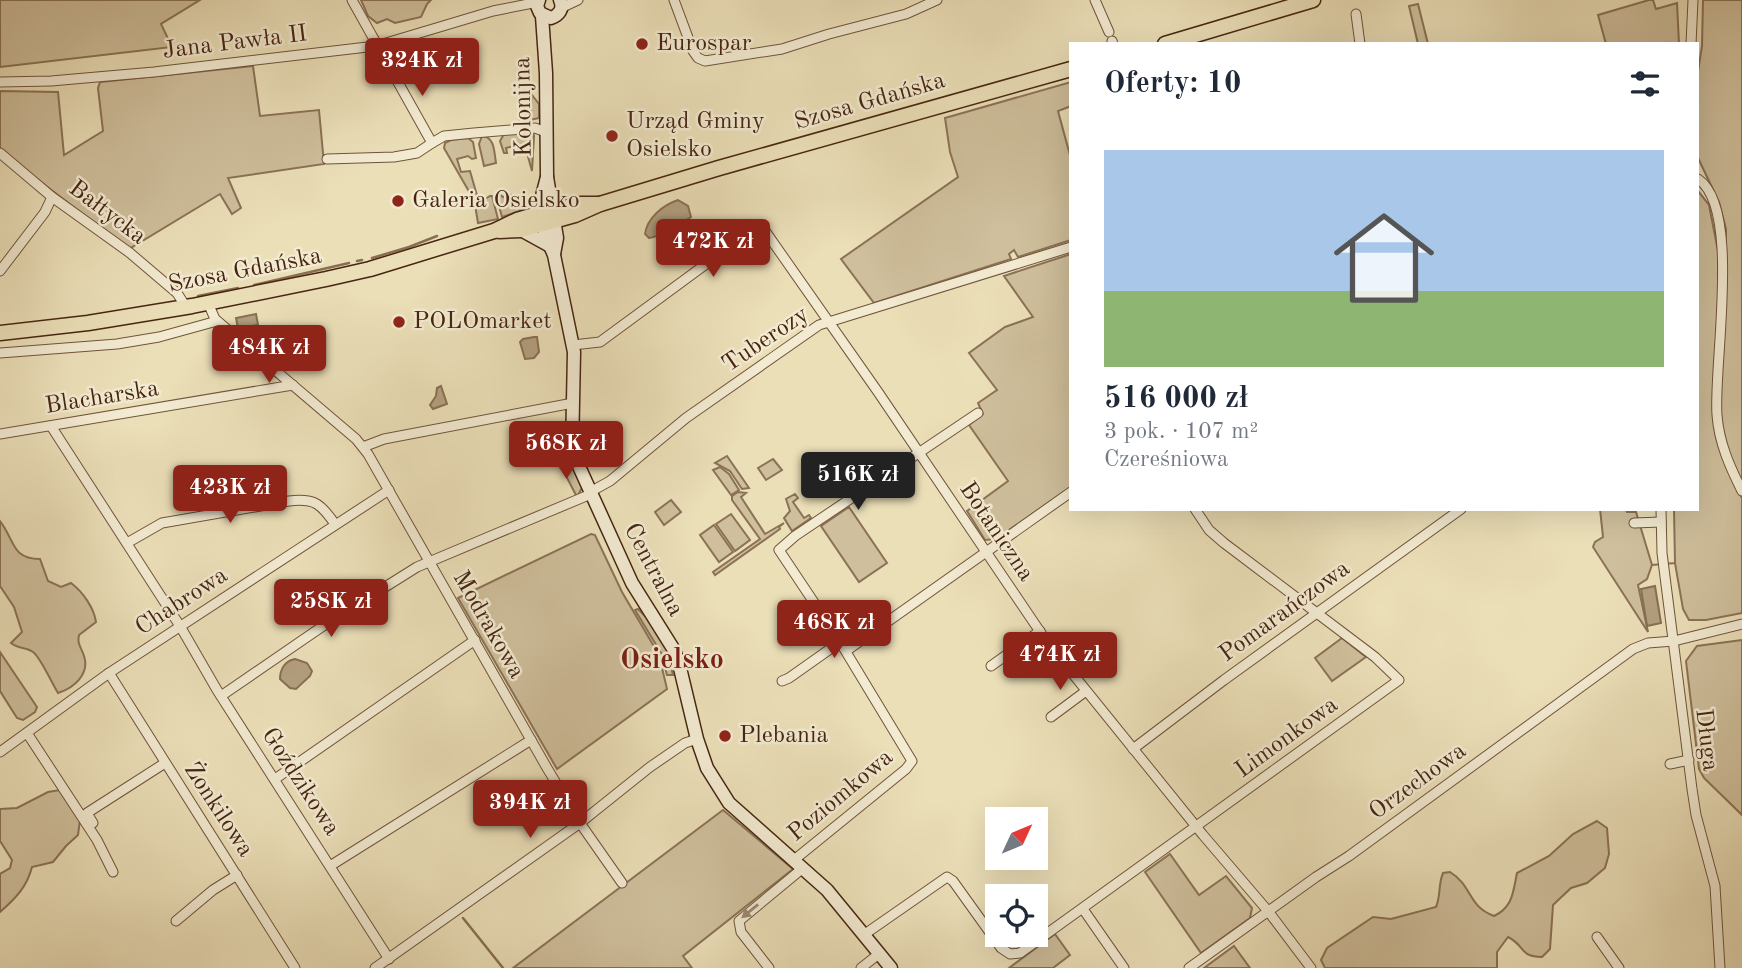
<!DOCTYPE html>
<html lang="pl">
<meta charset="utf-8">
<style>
:root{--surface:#fff;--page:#f6f6f7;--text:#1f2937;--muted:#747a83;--accent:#8f2418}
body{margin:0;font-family:"Old Standard TT",serif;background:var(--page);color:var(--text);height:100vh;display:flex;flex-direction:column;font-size:26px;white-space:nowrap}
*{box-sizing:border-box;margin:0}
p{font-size:23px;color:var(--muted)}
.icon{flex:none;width:38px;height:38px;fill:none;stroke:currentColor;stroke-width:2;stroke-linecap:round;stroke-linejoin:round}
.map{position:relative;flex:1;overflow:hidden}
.panel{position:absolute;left:1069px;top:42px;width:630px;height:469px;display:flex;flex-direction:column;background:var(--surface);border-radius:0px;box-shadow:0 7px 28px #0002}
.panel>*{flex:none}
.needle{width:46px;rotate:46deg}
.tools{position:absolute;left:985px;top:807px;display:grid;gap:14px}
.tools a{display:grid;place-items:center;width:63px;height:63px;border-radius:0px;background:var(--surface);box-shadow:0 7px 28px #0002;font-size:35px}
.price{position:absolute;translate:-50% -60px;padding:0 16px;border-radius:7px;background:var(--accent);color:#fff;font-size:23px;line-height:46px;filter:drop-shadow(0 2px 4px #0008)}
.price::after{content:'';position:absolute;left:50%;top:42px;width:21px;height:16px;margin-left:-10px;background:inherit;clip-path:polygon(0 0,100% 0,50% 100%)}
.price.current{background:#222;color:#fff}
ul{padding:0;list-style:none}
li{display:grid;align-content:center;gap:14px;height:371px;padding:0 35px}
li span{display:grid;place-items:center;height:217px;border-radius:0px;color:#555}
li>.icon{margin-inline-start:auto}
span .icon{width:126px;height:126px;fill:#fffc;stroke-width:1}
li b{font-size:30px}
h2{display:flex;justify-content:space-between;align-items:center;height:84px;padding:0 35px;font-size:30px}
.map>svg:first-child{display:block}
.green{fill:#cfbf9c;stroke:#8b7256;stroke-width:2}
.water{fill:#b3a07f;stroke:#886f53;stroke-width:2}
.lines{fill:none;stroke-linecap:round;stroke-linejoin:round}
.stream{stroke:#886f53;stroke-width:2.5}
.street-casing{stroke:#70543b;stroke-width:11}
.secondary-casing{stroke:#472511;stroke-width:15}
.primary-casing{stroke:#472511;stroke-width:17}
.street{stroke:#f2ead1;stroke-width:9}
.secondary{stroke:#f2ead1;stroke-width:12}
.primary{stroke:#ebdfb8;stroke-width:14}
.oneway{fill:#9c8871}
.poi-dot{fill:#8f2418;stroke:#f2ead1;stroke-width:2.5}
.labels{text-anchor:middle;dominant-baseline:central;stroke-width:5;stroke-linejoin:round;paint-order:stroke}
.street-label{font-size:24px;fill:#472511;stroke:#f2ead1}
.poi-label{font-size:24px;fill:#472511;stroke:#f2ead1;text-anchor:start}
.quarter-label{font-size:28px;font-weight:bold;fill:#7a1f14;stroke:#f2ead1}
</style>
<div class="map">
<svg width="1742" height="968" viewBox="0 0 1742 968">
<rect width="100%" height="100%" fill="#ebdfb8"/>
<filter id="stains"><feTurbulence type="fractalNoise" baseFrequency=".00286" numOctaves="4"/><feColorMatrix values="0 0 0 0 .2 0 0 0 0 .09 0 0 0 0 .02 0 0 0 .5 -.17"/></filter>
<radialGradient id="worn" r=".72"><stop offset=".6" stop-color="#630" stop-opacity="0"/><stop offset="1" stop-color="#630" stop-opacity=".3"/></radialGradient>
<g class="green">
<polygon points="0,0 200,0 161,24 172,47 0,67"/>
<polygon points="361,0 431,0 427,4 421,17 395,23 387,19 377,23 368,16"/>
<polygon points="1649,0 1653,0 1656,9 1677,3 1679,44 1606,44 1598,15"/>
<polygon points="1703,0 1742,0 1742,483 1728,470 1742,498 1742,613 1706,620 1689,620 1683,609 1675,563 1652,565 1647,579 1638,585 1648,632 1593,547 1595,542 1603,537 1600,509 1625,509 1627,512 1636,512 1652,565 1675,563 1674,509 1698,509 1698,191 1709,205 1718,251 1718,301 1713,398 1719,404 1726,296 1726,229 1719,202 1698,158 1698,71 1702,46"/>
<polygon points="1418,4 1428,44 1418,44 1409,6"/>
<polygon points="253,66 260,116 319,110 324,164 228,178 241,208 232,214 220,194 129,249 0,151 0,91 58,92 64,155 103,131 98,88 100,82"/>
<polygon points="1071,82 1071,106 1058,111 1071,159 1071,240 1018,257 1014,250 1009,254 1011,259 874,303 841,259 958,177 950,152 945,118"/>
<polygon points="532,95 539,104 539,118 518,123 531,110"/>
<polygon points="533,131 534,136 532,171 527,153 519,154 514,146 506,148 507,153 504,153 500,141 504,134"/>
<path d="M482 136C495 137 494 152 496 163L484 166 479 144Z"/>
<polygon points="468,138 473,142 476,158 472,159 468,156 457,159 461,172 470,171 478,199 485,197 475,202 444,148 445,143 451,140"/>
<polygon points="499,194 503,197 509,194 532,203 523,210 502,217 496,195"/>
<polygon points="490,196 492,196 498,219 478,223 475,205"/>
<polygon points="1071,254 1071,487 996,539 985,540 967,511 1008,481 969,425 983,414 978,403 997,390 969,353 1005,327 1033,317 1004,276"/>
<polygon points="727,456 749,488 742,489 730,471 715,463"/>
<polygon points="773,459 782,470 766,480 758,468"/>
<polygon points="720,467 729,474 739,490 731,495 713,470"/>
<polygon points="574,468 583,486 577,497 564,472 564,470"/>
<polygon points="738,492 746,493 741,497 765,534 784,523 779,527 780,529 715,575 713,572 760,539 732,500 732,496"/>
<polygon points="795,494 798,498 793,502 804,518 809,515 811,518 792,531 784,518 790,511 786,499"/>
<polygon points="671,500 681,512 664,525 655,512"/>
<polygon points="849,507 887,563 859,582 821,526"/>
<polygon points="731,514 750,540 735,551 716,524"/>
<path d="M0 521C15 540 11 559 40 559L48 581 61 587 71 583C83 592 94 608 96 622L79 635C77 644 81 647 84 656 90 674 74 688 58 693 51 682 41 658 33 652 26 647 18 649 11 643L22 632 14 607 0 586Z"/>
<polygon points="714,525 733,552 719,562 700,535"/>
<polygon points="591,534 595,535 622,592 659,655 667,689 557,769 458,598"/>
<polygon points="638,609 652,623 669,649 674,670 672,671 673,675 667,675 661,653 635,610"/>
<polygon points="1342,638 1366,657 1332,681 1315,658"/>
<polygon points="1742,640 1742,815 1704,778 1699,769 1686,661 1697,646"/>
<polygon points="0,652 37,707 35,712 23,720 17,718 0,691"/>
<path d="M60 790 80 820 78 835 66 846 53 862 32 867C27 887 15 899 0 912V874L10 868 12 860 0 841V809L17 808 48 792Z"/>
<polygon points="723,810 793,869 683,956 692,968 513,968"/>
<path d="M1597 821 1607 828 1609 854 1605 868 1587 883 1571 888 1553 905 1550 949 1542 957C1519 957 1526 946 1508 937L1497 952V968H1325L1321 960 1327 948 1373 917 1391 919 1436 907C1441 895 1438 885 1443 873L1450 872C1473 886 1467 906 1494 916 1513 907 1513 892 1517 873L1549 856 1573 834Z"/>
<polygon points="1170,854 1199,895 1226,876 1252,908 1250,918 1201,953 1145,872"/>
<polygon points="1055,934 1070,955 1053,968 1009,968"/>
<polygon points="1234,946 1250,968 1204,968"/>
</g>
<g class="water">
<path d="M678 200 688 206 691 217C683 222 657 238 649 238L645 234C647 218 663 205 678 200Z"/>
<polygon points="256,314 258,325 238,328 236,318"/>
<polygon points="534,337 537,337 539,352 534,358 525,359 520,342 523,339"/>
<polygon points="441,386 447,404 433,409 430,405 436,396 437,388"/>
<polygon points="1655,586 1661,623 1647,626 1641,589"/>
<path d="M295 659 307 663 312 671 310 676 296 689 290 688 280 679C280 669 285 661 295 659Z"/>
</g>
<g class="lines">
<g class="stream">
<polyline points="372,258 409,247 437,236"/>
<polyline points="357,261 362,260"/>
<polyline points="254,285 349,263"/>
<polyline points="198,296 238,288"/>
<polyline points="463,918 503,968"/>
</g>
<g class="street-casing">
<g id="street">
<polyline points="352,0 432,143 444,136 474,133 535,128 546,132"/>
<polyline points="674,0 693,51 698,58 705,61 782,49 829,34 906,14 937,0"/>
<polyline points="1095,0 1109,32"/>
<polyline points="561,8 578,0"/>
<polyline points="1356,14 1360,44"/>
<polyline points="1112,41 1113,44"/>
<polyline points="1691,44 1693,0"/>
<polyline points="0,82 51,81 154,72 376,46 493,11 538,2"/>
<polyline points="0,153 52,197 130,253 177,293 186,307"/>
<polyline points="327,159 394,157 417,153 432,143"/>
<path d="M1698 179C1742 208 1713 366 1717 415 1719 443 1730 467 1742 491"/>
<polyline points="0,271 45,212 52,197"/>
<polyline points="208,303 215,319 356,439 368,454 547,768 580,823 622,883"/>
<polyline points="573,345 600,342 755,228 763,228 878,392 1047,642 1203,835 1268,911 1311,968"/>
<polyline points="0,353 117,344 159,337 217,321"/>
<polyline points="51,426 180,626 217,690 389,959"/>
<polyline points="0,434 293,385"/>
<polyline points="363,447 384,439 573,403"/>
<polyline points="590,492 610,481 686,418 819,325 1071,247"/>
<polyline points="1661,509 1662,553 1692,789 1696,815 1715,886 1720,968"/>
<polyline points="1634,523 1661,522"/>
<path d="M127 543 162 523 289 501C315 498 321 504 335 524"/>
<polyline points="846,651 1071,492"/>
<polyline points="991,666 1040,631"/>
<polyline points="109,673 295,968"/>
<polyline points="782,681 789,678 840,642"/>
<polyline points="221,696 323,626 417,567 591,494"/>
<polyline points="1051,717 1086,691"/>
<polyline points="27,733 97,840 113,872"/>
<polyline points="1133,749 1224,680 1461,509"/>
<polyline points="0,752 109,673 389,490"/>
<polyline points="1670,764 1689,760"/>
<polyline points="275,779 475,640"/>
<polyline points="93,823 87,813 165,763"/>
<polyline points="794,860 906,769 912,761 837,637 779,550 795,536 978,413"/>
<polyline points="330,866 531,740"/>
<polyline points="1083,909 1124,968"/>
<polyline points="176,921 213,890 237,875"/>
<polyline points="865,934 947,877 953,881 1001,948 1010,954 1020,953 1399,680 1375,657 1224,543 1209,530 1195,509"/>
<polyline points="1597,937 1619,968"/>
<polyline points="375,968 580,823 650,767 685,743 697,739"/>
<polyline points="769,968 741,932 739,921 803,868"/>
<polyline points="861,968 880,953"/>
<polyline points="1189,968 1316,877 1349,856 1633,649 1648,643 1674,641 1742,624"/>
</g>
</g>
<g class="secondary-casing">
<g id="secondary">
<path d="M539 0 537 6 540 13 551 18C559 15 564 9 560 0"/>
<polyline points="542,16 546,73 547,177 557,238 554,254"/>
<polyline points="547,177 541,200 541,213 545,234 554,255 574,352 572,451 632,583 674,650 680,668 697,739 707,768 729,803 827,890 891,968"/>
<polyline points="521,230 550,246"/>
</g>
</g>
<g class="primary-casing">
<g id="primary">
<polyline points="1165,44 1313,0"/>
<polyline points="499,231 521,230 575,215 600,204 719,168 1071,69"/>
<polyline points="0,333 88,323 192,306 326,279 370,269 494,231 517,220 541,213 580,204 600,204"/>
</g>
</g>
<use href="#street" class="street"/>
<use href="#secondary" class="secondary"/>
<use href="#primary" class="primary"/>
</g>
<defs><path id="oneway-solid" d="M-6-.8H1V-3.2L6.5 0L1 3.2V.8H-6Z" transform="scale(1.75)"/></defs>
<use class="oneway" href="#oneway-solid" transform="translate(750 911) rotate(141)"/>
<g class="poi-dot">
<circle cx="642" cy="44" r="7"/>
<circle cx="612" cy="136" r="7"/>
<circle cx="398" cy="201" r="7"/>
<circle cx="399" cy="322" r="7"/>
<circle cx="725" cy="736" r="7"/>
</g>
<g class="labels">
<g class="street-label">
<text transform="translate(235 43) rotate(-7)">Jana Pawła II</text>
<text transform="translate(870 102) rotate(-16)">Szosa Gdańska</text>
<text transform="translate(524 107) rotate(-91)">Kolonijna</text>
<text transform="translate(107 213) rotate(37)">Bałtycka</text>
<text transform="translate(245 271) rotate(-11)">Szosa Gdańska</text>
<text transform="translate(766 340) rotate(-34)">Tuberozy</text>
<text transform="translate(102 398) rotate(-9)">Blacharska</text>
<text transform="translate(996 532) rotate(56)">Botaniczna</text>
<text transform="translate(653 570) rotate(62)">Centralna</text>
<text transform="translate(182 602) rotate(-33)">Chabrowa</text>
<text transform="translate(1285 612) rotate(-36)">Pomarańczowa</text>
<text transform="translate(488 625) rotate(60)">Modrakowa</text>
<text transform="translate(1287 738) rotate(-36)">Limonkowa</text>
<text transform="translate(1706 740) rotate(83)">Długa</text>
<text transform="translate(300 782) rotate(57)">Goździkowa</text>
<text transform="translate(1418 782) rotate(-36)">Orzechowa</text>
<text transform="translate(841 796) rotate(-40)">Poziomkowa</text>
<text transform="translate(218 810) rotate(57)">Żonkilowa</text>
</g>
<g class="poi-label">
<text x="656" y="44">Eurospar</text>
<text x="626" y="122">Urząd Gminy<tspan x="626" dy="28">Osielsko</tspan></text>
<text x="412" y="201">Galeria Osielsko</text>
<text x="413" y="322">POLOmarket</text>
<text x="739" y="736">Plebania</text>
</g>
<g class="quarter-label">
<text x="672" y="661">Osielsko</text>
</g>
</g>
<rect width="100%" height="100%" filter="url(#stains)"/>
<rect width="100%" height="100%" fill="url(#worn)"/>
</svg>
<div class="tools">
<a><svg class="needle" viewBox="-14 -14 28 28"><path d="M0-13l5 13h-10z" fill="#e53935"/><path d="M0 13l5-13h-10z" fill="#747a83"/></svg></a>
<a><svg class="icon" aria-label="locate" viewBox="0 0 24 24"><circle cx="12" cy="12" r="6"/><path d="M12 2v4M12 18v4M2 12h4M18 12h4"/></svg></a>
</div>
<b class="price" style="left:422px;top:98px">324K zł</b>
<b class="price" style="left:713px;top:279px">472K zł</b>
<b class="price" style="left:269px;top:385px">484K zł</b>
<b class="price" style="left:566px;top:481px">568K zł</b>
<b class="price current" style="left:858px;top:512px">516K zł</b>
<b class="price" style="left:230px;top:525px">423K zł</b>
<b class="price" style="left:331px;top:639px">258K zł</b>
<b class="price" style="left:834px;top:660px">468K zł</b>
<b class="price" style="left:1060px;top:692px">474K zł</b>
<b class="price" style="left:530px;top:840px">394K zł</b>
<section class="panel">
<h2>Oferty: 10<svg class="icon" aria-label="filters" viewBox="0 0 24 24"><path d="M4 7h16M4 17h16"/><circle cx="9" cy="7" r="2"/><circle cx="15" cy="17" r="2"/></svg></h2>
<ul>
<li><span style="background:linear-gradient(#a9c7e8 65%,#8fb573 0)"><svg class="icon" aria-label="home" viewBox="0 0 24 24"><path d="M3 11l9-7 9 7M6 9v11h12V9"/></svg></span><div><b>516 000 zł</b><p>3 pok. · 107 m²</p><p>Czereśniowa</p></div></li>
</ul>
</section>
</div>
